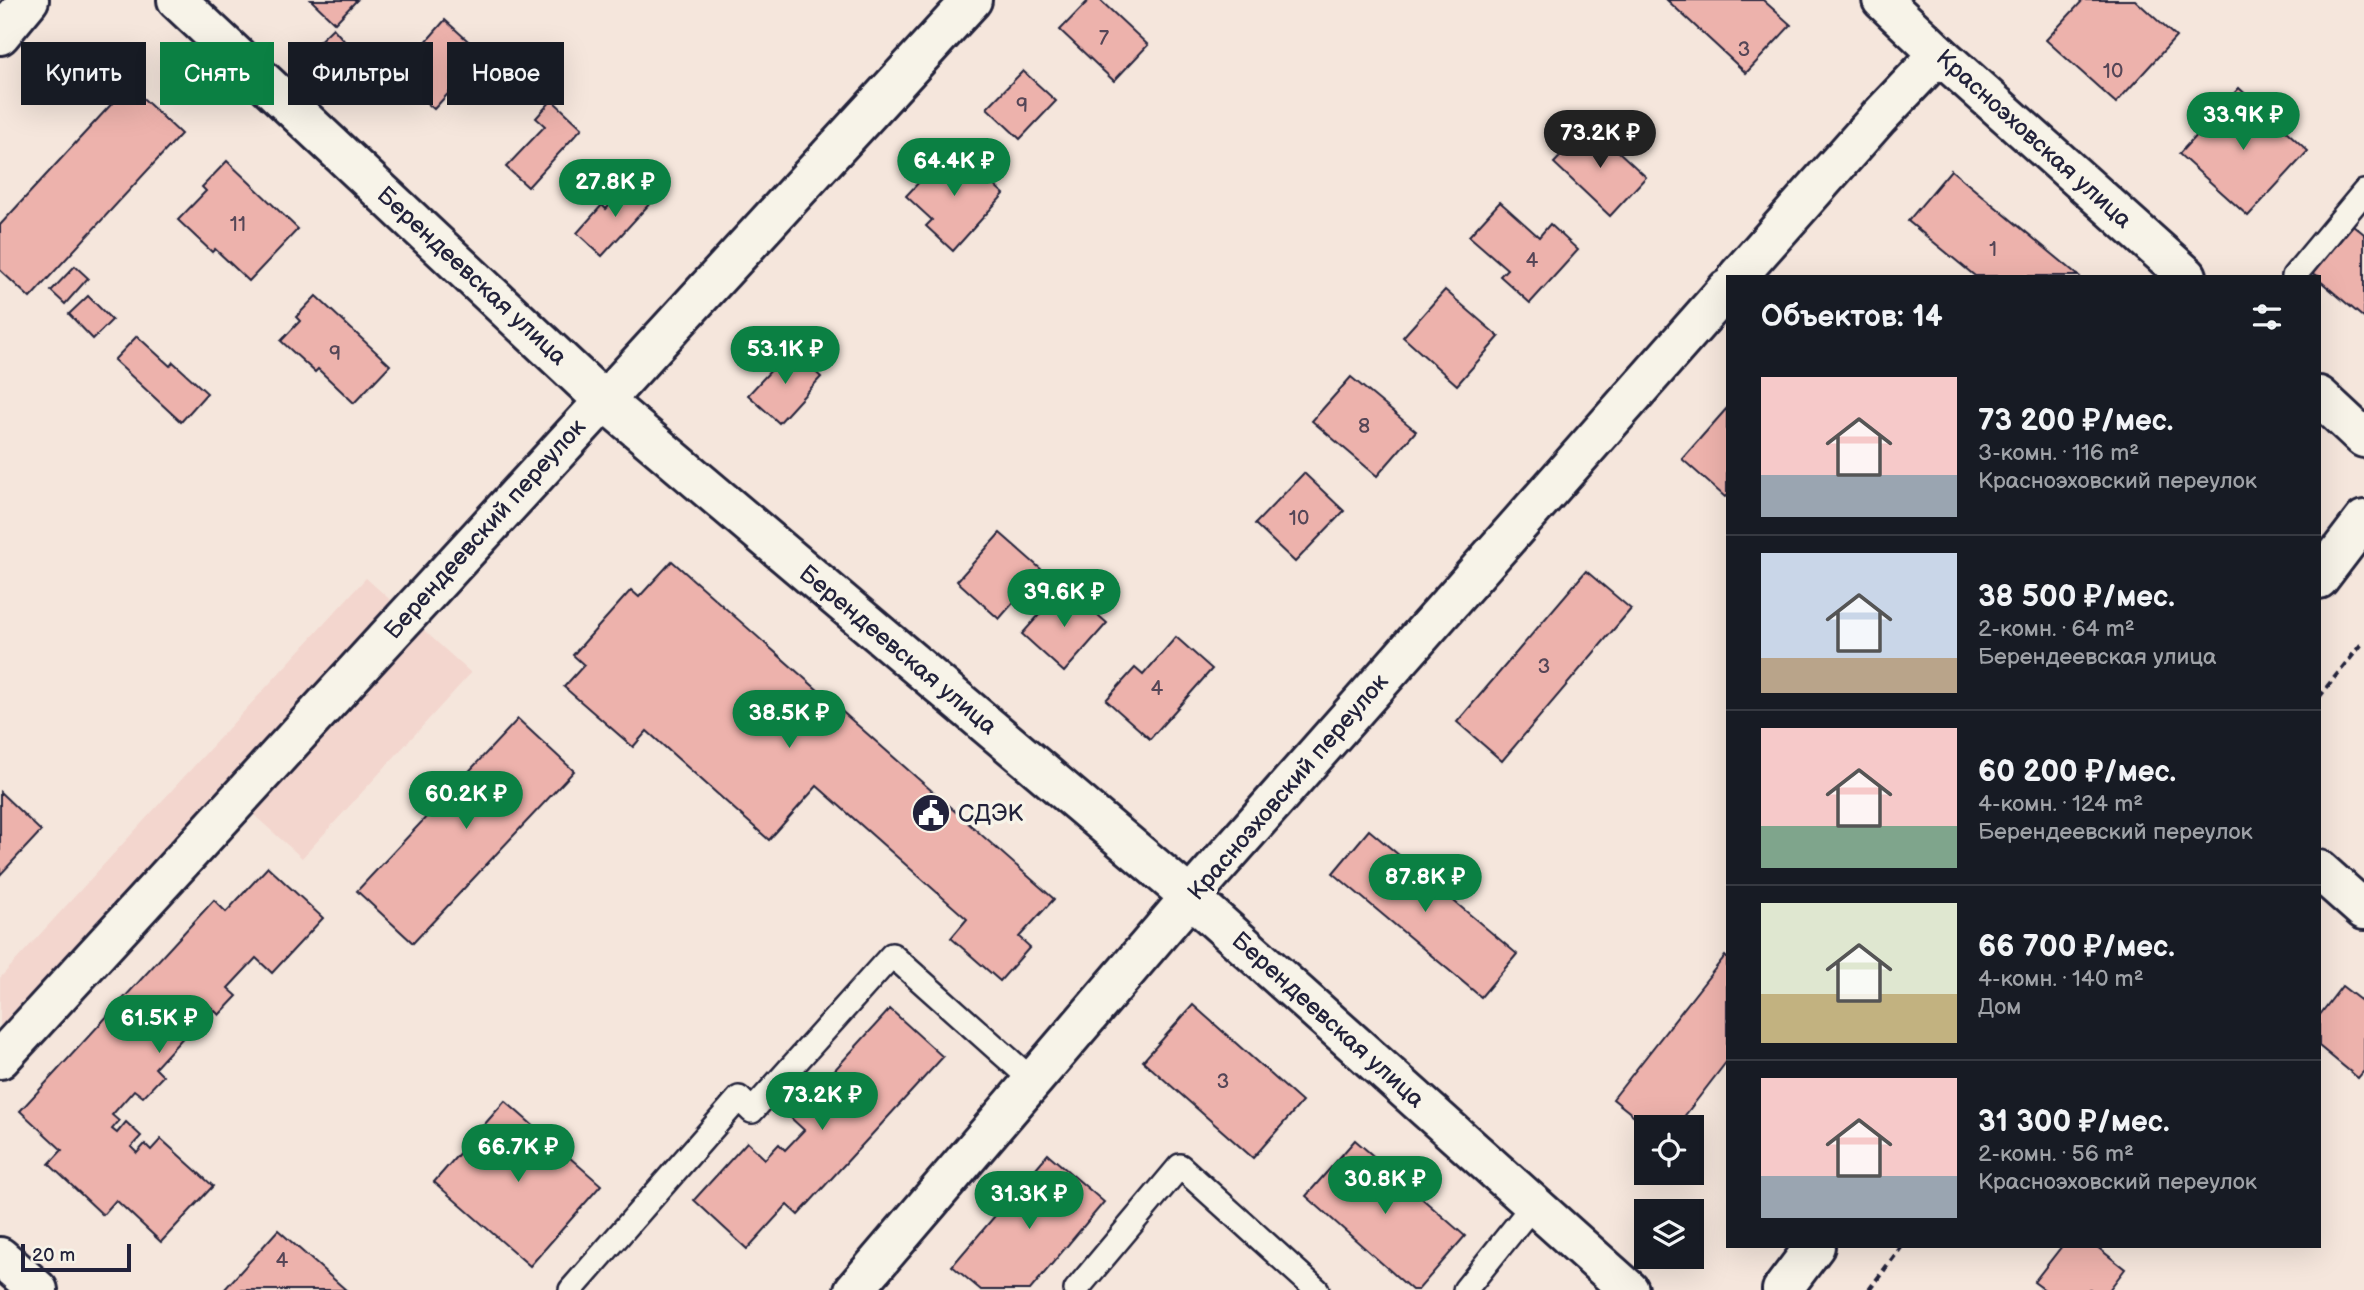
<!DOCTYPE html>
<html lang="ru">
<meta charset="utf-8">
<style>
:root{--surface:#171b24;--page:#20242c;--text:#f1f3f6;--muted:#9ea1a6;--line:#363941;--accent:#0b8043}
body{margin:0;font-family:"Balsamiq Sans",sans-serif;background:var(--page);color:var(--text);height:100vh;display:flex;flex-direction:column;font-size:26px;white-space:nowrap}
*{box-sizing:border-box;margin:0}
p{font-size:23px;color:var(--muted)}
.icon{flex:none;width:38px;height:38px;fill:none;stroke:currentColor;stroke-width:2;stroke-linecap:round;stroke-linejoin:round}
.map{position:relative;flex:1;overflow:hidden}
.side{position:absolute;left:1726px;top:275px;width:595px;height:973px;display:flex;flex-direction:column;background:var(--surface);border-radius:0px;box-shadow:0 7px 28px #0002}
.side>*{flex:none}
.hud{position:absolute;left:21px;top:42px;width:665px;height:63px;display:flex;gap:14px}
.controls{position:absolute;left:1634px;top:1115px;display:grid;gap:14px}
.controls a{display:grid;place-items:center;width:70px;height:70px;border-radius:0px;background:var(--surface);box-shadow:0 7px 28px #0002;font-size:35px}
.scale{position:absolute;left:21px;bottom:18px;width:110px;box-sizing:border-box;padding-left:7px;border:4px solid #22223b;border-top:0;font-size:19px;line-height:24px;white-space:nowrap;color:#22223b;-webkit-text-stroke:5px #f7f3e8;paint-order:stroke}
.price{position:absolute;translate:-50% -60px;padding:0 16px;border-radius:24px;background:var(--accent);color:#fff;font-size:23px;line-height:46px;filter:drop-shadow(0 2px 4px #0008)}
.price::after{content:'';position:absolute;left:50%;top:42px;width:21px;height:16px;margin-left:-10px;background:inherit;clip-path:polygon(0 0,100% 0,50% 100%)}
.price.on{background:#222;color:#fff}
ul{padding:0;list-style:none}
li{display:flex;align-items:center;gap:21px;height:175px;padding:0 35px}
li+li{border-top:2px solid var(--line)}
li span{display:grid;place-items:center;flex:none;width:196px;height:140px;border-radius:0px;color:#555}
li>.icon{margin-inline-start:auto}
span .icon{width:84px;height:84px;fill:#fffc;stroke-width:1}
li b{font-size:30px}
h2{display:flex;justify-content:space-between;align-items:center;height:84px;padding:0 35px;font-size:30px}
.pill{padding:0 24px;border-radius:0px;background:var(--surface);box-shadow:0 7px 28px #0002;font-size:24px;line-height:63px}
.pill.on{background:var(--accent);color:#fff}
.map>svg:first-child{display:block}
.built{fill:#f3d6ce}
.building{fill:#edb2ac;stroke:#22223b;stroke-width:2}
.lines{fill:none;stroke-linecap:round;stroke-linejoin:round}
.lane-casing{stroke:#22223b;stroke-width:28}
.street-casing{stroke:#22223b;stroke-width:44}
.secondary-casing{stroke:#22223b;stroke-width:44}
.path{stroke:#22223b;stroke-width:4.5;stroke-dasharray:7 5;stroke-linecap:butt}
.lane{stroke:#f7f3e8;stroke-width:23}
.street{stroke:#f7f3e8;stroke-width:38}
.secondary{stroke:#f7f3e8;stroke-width:38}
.labels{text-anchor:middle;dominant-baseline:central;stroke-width:7;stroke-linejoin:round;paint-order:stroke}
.number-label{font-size:21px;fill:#554657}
.street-label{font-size:24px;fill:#22223b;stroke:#f7f3e8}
.poi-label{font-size:24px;fill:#22223b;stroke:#f7f3e8;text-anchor:start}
</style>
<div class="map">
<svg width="2364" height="1290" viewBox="0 0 2364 1290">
<rect width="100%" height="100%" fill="#f5e6dc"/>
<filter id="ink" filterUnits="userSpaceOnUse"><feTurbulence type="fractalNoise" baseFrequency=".0143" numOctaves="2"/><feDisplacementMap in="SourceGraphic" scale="14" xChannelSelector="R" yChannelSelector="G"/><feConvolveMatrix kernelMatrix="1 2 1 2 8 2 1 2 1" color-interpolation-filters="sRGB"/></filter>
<g filter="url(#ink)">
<polygon class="built" points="366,578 471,673 302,858 245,807 0,1075 0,978"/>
<g class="building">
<polygon points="311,0 357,0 335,23"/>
<polygon points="1089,0 1100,0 1148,45 1114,81 1060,30"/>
<polygon points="1667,0 1763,0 1791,25 1746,73"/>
<polygon points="2083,0 2135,0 2176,37 2116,103 2046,40"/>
<polygon points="445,20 477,49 451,79 457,84 434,109 396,76"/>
<polygon points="333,28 347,44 322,69 307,53"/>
<polygon points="1023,71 1056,101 1020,139 987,108"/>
<polygon points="129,85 181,134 30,298 0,270 0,225"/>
<polygon points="2239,88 2308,151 2248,216 2179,154"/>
<polygon points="552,100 582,128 528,187 506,167 545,126 536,118"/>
<polygon points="1590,125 1646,177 1610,216 1554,163"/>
<polygon points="952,147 1004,194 953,251 926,226 932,220 906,196"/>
<polygon points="227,161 298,229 249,281 215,249 212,252 178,220 206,191 202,187"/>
<polygon points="1951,170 2079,276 1975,276 1908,221"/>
<polygon points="633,181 653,200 602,256 577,233 602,205 606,209"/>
<polygon points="1500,202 1539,237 1550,224 1578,250 1530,303 1500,276 1507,269 1469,236"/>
<polygon points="2353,225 2364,234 2364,318 2319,280 2319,276 2312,274"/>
<polygon points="75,266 88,278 65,304 51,291"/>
<polygon points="1445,290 1499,337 1457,385 1403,337"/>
<polygon points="88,296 112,320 93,339 69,314"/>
<polygon points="316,296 390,365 354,403 318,369 315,372 281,341 300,321 296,317"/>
<polygon points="137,336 170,366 173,362 207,393 181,422 114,360"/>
<polygon points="791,349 821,377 779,423 748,395"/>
<polygon points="1351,377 1416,431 1377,476 1312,421"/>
<polygon points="1727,408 1727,495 1725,497 1682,459"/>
<polygon points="1304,473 1344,511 1295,562 1255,524"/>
<polygon points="1000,533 1042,570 999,619 957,581"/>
<polygon points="672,561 1054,899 1019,937 1030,947 1000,981 951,938 967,919 817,786 769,840 647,731 633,747 564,687 584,665 573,655 631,590 639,597"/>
<polygon points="1586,571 1631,609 1502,761 1457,722"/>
<polygon points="1065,586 1107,623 1064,672 1022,634"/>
<polygon points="1176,637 1212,669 1150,739 1106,700 1135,668 1143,675"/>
<polygon points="518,719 574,771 413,943 357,891"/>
<polygon points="0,792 41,831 0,875"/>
<polygon points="1369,830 1517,954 1481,997 1333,873"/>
<polygon points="268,867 323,918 272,973 256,958 228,988 237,996 219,1015 211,1007 155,1068 163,1076 143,1097 134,1090 112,1115 119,1121 112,1129 117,1133 126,1122 141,1136 131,1147 137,1153 145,1144 151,1150 161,1139 213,1186 161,1242 116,1200 103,1215 49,1164 62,1150 20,1111 214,900 226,912"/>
<polygon points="1725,956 1727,958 1727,1061 1676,1127 1648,1127 1613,1099"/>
<polygon points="2342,986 2364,1003 2364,1071 2358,1078 2319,1046 2319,1016"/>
<polygon points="1193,1005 1302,1102 1253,1158 1143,1061"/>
<polygon points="890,1009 943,1057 798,1215 787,1205 747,1249 694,1200 747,1142 765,1159 779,1144 785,1150 804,1130 791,1118"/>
<polygon points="505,1101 601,1185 530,1266 434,1182"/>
<polygon points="1355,1140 1465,1236 1418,1290 1412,1290 1306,1196"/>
<polygon points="1048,1154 1104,1202 1030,1290 981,1290 952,1266"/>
<polygon points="278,1230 346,1290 224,1290"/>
<polygon points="2062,1246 2096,1246 2125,1269 2109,1290 2045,1290 2034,1282"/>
</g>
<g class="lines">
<g class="lane-casing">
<g id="lane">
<polyline points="2294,276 2364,192"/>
<polyline points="571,1290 739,1098 752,1111 892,955 1033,1081"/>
<polyline points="1076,1290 1180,1166 1317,1290"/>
<polyline points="1465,1290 1534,1204"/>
</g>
</g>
<g class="street-casing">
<g id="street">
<polyline points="177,0 603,400 1190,897 1629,1290"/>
<polyline points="1882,0 1939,54 2187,276"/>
<polyline points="0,35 29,0"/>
<polyline points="1738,276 1879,117 1939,54"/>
<polyline points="2319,396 2364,438"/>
<polyline points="2319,870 2364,910"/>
<polyline points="0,1059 972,0"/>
<polyline points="0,1257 38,1290"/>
<polyline points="854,1290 1190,897 1727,289"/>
</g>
</g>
<g class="secondary-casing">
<g id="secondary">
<polyline points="2319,579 2364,520"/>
<polyline points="1782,1290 1815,1246"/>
</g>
</g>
<g class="path">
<polyline points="2319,697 2364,641"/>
<polyline points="1869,1290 1902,1246"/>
</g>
<use href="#lane" class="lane"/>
<use href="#street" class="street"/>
<use href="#secondary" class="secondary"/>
</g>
</g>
<defs>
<g id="civic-disc" transform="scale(2.0125)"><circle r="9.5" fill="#22223b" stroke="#f7f3e8"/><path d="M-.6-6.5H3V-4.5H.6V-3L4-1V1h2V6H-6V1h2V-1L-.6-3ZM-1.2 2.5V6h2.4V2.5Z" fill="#fff"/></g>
</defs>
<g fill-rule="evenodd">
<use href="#civic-disc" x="931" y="813"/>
</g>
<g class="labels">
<g class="number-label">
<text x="1104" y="38">7</text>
<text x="1744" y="49">3</text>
<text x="2113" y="71">10</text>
<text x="1022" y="105">9</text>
<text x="238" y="224">11</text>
<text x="1993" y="249">1</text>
<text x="1532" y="260">4</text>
<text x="335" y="353">9</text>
<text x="1364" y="426">8</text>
<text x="1299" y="518">10</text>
<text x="1544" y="666">3</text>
<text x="1157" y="688">4</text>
<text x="1223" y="1081">3</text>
<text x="282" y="1260">4</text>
</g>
<g class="street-label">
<text transform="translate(2034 139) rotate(42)">Красноэховская улица</text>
<text transform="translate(472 276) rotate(43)">Берендеевская улица</text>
<text transform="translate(485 529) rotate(-48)">Берендеевский переулок</text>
<text transform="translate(898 650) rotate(40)">Берендеевская улица</text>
<text transform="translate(1288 787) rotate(-49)">Красноэховский переулок</text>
<text transform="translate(1328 1020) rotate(42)">Берендеевская улица</text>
</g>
<g class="poi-label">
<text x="958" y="813">СДЭК</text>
</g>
</g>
</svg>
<div class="controls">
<a><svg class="icon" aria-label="locate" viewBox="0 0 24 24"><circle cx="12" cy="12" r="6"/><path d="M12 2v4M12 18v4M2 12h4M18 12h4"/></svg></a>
<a><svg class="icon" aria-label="layers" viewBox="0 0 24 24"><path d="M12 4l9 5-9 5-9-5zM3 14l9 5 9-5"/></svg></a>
</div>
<div class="scale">20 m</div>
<b class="price" style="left:2243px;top:152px">33.9K ₽</b>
<b class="price on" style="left:1600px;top:170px">73.2K ₽</b>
<b class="price" style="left:954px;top:198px">64.4K ₽</b>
<b class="price" style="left:615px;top:219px">27.8K ₽</b>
<b class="price" style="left:785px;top:386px">53.1K ₽</b>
<b class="price" style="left:1064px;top:629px">39.6K ₽</b>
<b class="price" style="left:789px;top:750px">38.5K ₽</b>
<b class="price" style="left:466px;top:831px">60.2K ₽</b>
<b class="price" style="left:1425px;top:914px">87.8K ₽</b>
<b class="price" style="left:159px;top:1055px">61.5K ₽</b>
<b class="price" style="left:822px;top:1132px">73.2K ₽</b>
<b class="price" style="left:518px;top:1184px">66.7K ₽</b>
<b class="price" style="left:1385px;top:1216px">30.8K ₽</b>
<b class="price" style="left:1029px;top:1231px">31.3K ₽</b>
<div class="hud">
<a class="pill">Купить</a>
<a class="pill on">Снять</a>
<a class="pill">Фильтры</a>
<a class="pill">Новое</a>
</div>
<section class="side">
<h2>Объектов: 14<svg class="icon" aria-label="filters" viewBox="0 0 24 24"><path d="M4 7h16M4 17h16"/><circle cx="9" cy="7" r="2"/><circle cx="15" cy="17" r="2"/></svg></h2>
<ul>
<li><span style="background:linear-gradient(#f6c9c9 70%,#9aa5b1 0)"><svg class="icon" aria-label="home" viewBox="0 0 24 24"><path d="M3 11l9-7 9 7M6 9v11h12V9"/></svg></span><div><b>73 200 ₽/мес.</b><p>3-комн. · 116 m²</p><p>Красноэховский переулок</p></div></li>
<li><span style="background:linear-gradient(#c9d6e8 75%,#b9a48a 0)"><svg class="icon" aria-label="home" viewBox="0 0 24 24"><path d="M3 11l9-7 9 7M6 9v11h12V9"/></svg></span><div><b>38 500 ₽/мес.</b><p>2-комн. · 64 m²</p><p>Берендеевская улица</p></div></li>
<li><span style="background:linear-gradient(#f6c9c9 70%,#7fa58c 0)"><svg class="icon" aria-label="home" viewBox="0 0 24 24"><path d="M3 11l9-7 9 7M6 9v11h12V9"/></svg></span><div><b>60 200 ₽/мес.</b><p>4-комн. · 124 m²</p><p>Берендеевский переулок</p></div></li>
<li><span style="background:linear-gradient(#dfe7d0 65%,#c2b280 0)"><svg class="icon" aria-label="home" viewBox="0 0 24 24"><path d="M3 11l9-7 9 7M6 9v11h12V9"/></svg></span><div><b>66 700 ₽/мес.</b><p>4-комн. · 140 m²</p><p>Дом</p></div></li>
<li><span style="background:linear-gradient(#f6c9c9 70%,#9aa5b1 0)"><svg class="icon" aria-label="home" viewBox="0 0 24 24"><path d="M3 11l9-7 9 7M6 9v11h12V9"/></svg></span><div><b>31 300 ₽/мес.</b><p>2-комн. · 56 m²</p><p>Красноэховский переулок</p></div></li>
</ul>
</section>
</div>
